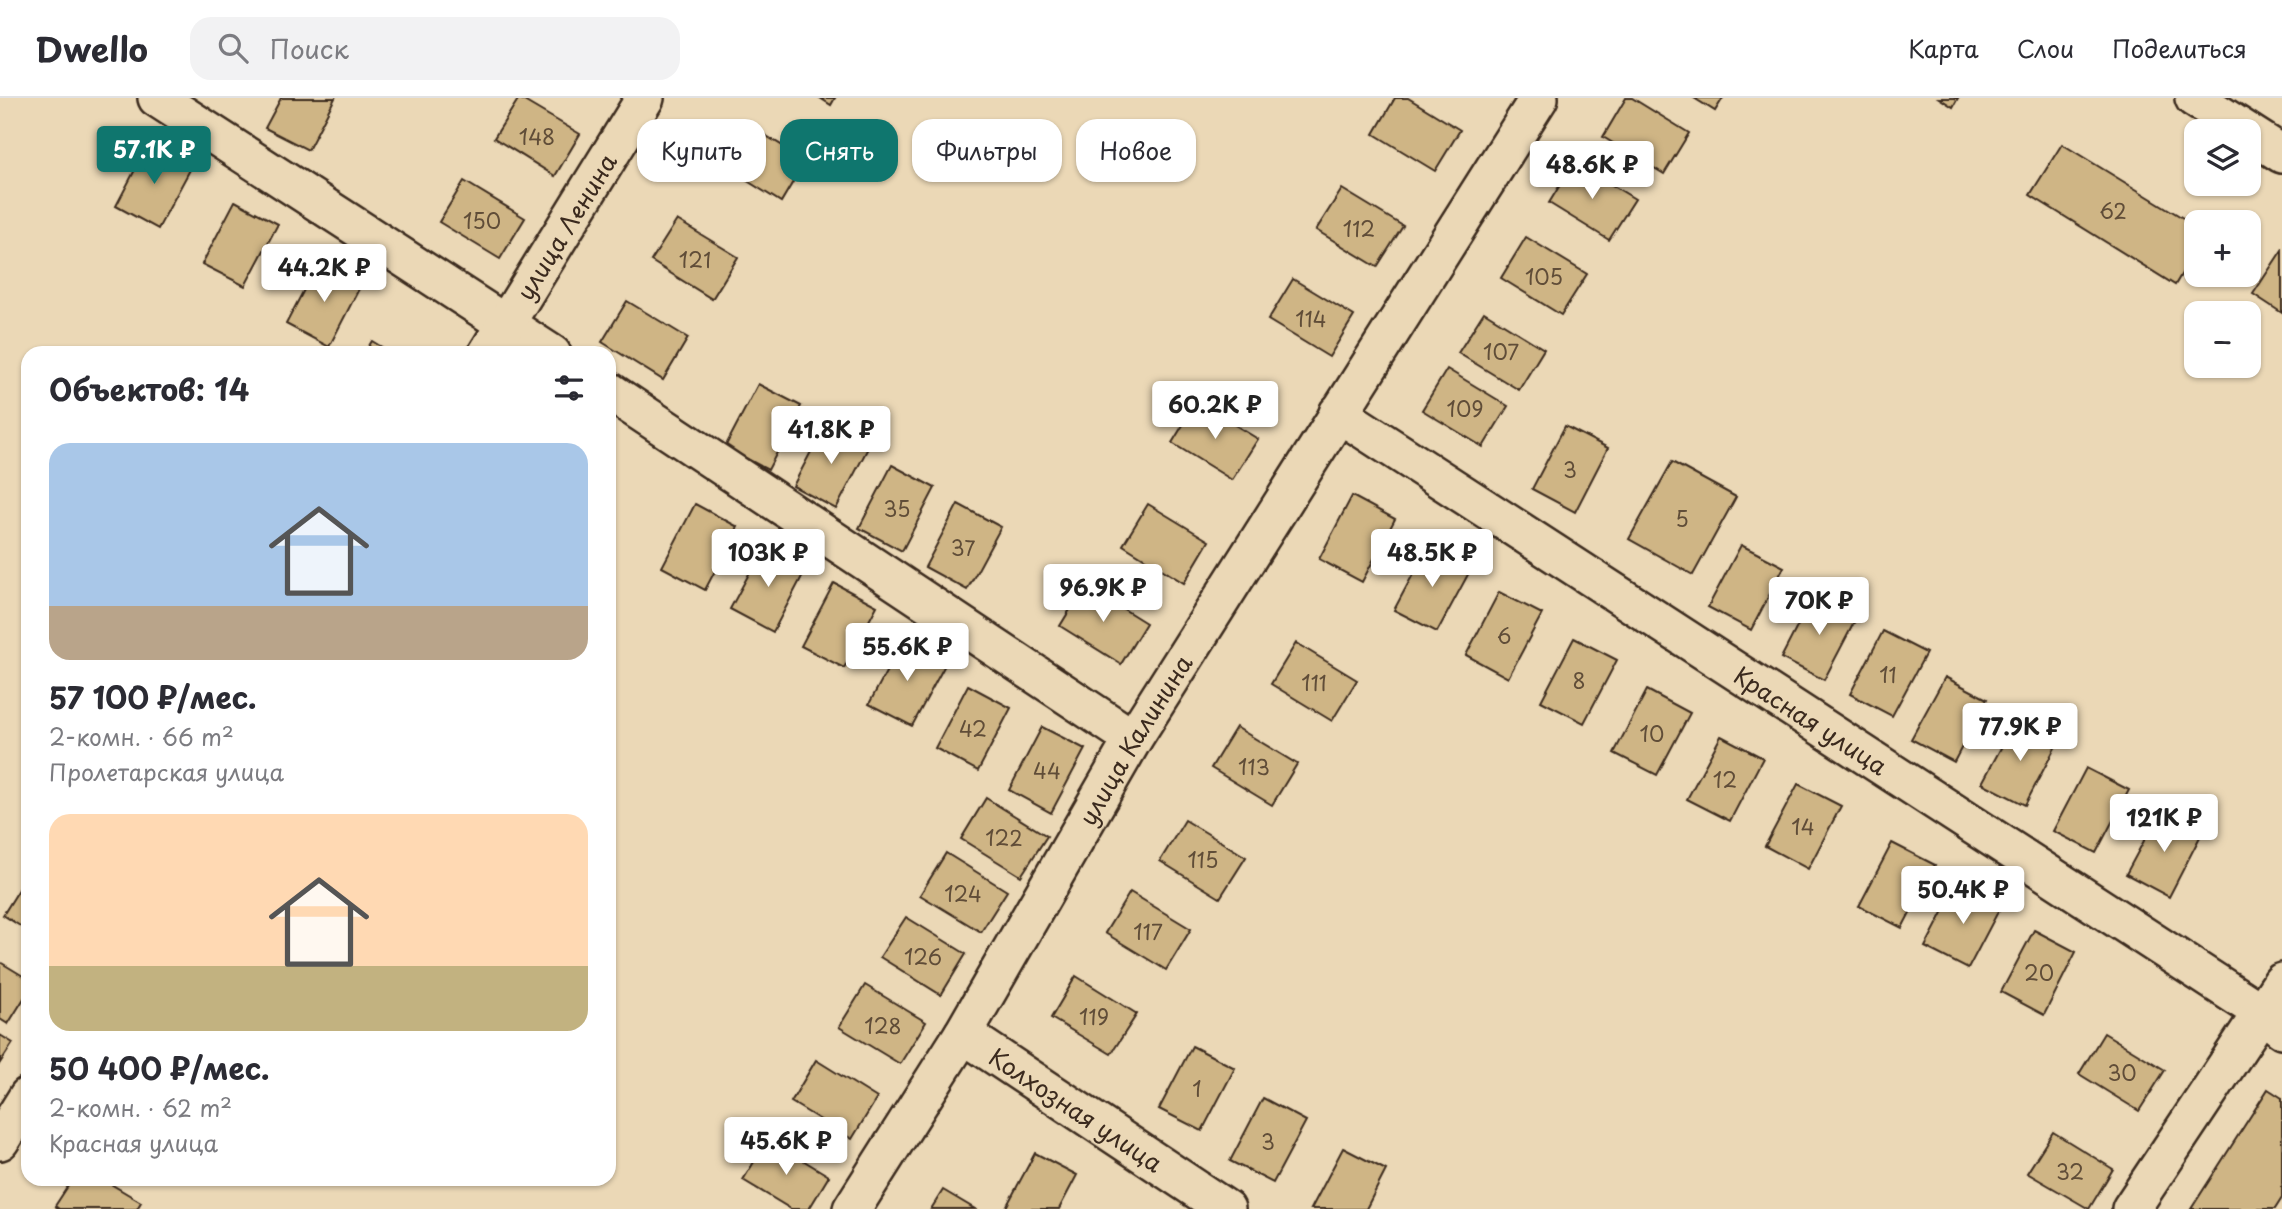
<!DOCTYPE html>
<html lang="ru">
<meta charset="utf-8">
<style>
:root{--surface:#fff;--page:#f2f2f3;--text:#2b2b33;--muted:#7c7c81;--line:#e1e1e2;--accent:#0f766e}
body{margin:0;font-family:"Playpen Sans",sans-serif;background:var(--page);color:var(--text);height:100vh;display:flex;flex-direction:column;font-size:26px;white-space:nowrap}
*{box-sizing:border-box;margin:0}
p{font-size:23px;color:var(--muted)}
.icon{flex:none;width:38px;height:38px;fill:none;stroke:currentColor;stroke-width:2;stroke-linecap:round;stroke-linejoin:round}
.map{position:relative;flex:1;overflow:hidden}
.side{position:absolute;left:21px;top:248px;width:595px;height:840px;display:flex;flex-direction:column;background:var(--surface);border-radius:21px;box-shadow:0 2px 5px #0004}
.side>*{flex:none}
.hud{position:absolute;left:637px;top:21px;width:665px;height:63px;display:flex;gap:14px}
.controls{position:absolute;left:2184px;top:21px;display:grid;gap:14px}
.controls a{display:grid;place-items:center;width:77px;height:77px;border-radius:14px;background:var(--surface);box-shadow:0 2px 5px #0004;font-size:35px}
.price{position:absolute;translate:-50% -60px;padding:0 16px;border-radius:7px;background:#fff;color:#222;font-size:23px;line-height:46px;filter:drop-shadow(0 2px 4px #0008)}
.price::after{content:'';position:absolute;left:50%;top:42px;width:21px;height:16px;margin-left:-10px;background:inherit;clip-path:polygon(0 0,100% 0,50% 100%)}
.price.current{background:var(--accent);color:#fff}
ul{padding:0;list-style:none}
li{display:grid;align-content:center;gap:14px;height:371px;padding:0 28px}
li span{display:grid;place-items:center;height:217px;border-radius:21px;color:#555}
li>.icon{margin-inline-start:auto}
span .icon{width:126px;height:126px;fill:#fffc;stroke-width:1}
li b{font-size:30px}
h2{display:flex;justify-content:space-between;align-items:center;height:84px;padding:0 28px;font-size:30px}
.pill{padding:0 24px;border-radius:21px;background:var(--surface);box-shadow:0 2px 5px #0004;font-size:24px;line-height:63px}
.pill.current{background:var(--accent);color:#fff}
header{display:flex;align-items:center;gap:42px;box-sizing:border-box;height:98px;padding:0 35px;background:var(--surface);border-bottom:2px solid var(--line)}
header strong{font-size:33px}
nav{display:flex;gap:38px;margin-inline-start:auto;font-size:24px}
.search{width:490px;height:63px;background:var(--page);display:flex;align-items:center;gap:18px;box-sizing:border-box;padding:0 24px;border-radius:21px;color:var(--muted);font-size:26px}
.map>svg:first-child{display:block}
.building{fill:#cfb585;stroke:#3b2a1e;stroke-width:2}
.lines{fill:none;stroke-linecap:round;stroke-linejoin:round}
.minor-casing{stroke:#3b2a1e;stroke-width:42}
.minor{stroke:#ebd8b6;stroke-width:37}
.labels{text-anchor:middle;dominant-baseline:central;stroke-width:5;stroke-linejoin:round;paint-order:stroke}
.number-label{font-size:21px;fill:#604d38}
.street-label{font-size:24px;fill:#3b2a1e;stroke:#ebd8b6}
</style>
<header>
<strong>Dwello</strong>
<div class="search"><svg class="icon" aria-label="search" viewBox="0 0 24 24"><circle cx="10" cy="10" r="6"/><path d="M15 15l6 6"/></svg>Поиск</div>
<nav><a>Карта</a><a>Слои</a><a>Поделиться</a></nav>
</header>
<div class="map">
<svg width="2282" height="1111" viewBox="0 0 2282 1111">
<rect width="100%" height="100%" fill="#ebd8b6"/>
<filter id="ink" filterUnits="userSpaceOnUse"><feTurbulence type="fractalNoise" baseFrequency=".0143" numOctaves="2"/><feDisplacementMap in="SourceGraphic" scale="14" xChannelSelector="R" yChannelSelector="G"/><feConvolveMatrix kernelMatrix="1 2 1 2 8 2 1 2 1" color-interpolation-filters="sRGB"/></filter>
<g filter="url(#ink)">
<g class="building">
<polygon points="281,0 335,0 308,52 265,30"/>
<polygon points="519,0 580,36 555,78 494,40"/>
<polygon points="820,0 835,0 831,7"/>
<polygon points="1395,0 1408,0 1460,32 1435,73 1374,36"/>
<polygon points="1626,0 1632,0 1689,35 1664,76 1603,39"/>
<polygon points="1694,0 1723,0 1715,13"/>
<polygon points="1939,0 1958,0 1953,9"/>
<polygon points="745,25 806,62 781,104 720,66"/>
<polygon points="149,45 192,68 158,131 116,108"/>
<polygon points="2062,46 2196,128 2196,152 2175,187 2030,97"/>
<polygon points="1574,64 1635,101 1609,142 1549,105"/>
<polygon points="464,83 525,120 500,161 439,124"/>
<polygon points="1342,91 1403,128 1377,169 1316,132"/>
<polygon points="235,103 278,126 245,188 202,166"/>
<polygon points="677,122 738,159 712,201 651,163"/>
<polygon points="1526,139 1587,176 1561,217 1501,180"/>
<polygon points="2282,152 2282,215 2253,196"/>
<polygon points="319,163 362,185 329,249 286,226"/>
<polygon points="1293,181 1354,218 1329,259 1268,222"/>
<polygon points="627,203 688,240 663,282 602,244"/>
<polygon points="1484,214 1544,251 1519,292 1458,255"/>
<polygon points="372,243 393,256 364,256"/>
<polygon points="1447,271 1508,308 1483,349 1422,312"/>
<polygon points="758,286 801,308 768,372 725,349"/>
<polygon points="1197,304 1258,341 1232,382 1172,345"/>
<polygon points="826,325 869,348 836,411 793,388"/>
<polygon points="1565,328 1608,350 1575,414 1532,391"/>
<polygon points="1672,364 1736,399 1693,477 1629,441"/>
<polygon points="892,367 935,390 902,453 859,430"/>
<polygon points="1352,398 1395,421 1362,484 1319,461"/>
<polygon points="695,406 738,429 705,492 662,469"/>
<polygon points="958,406 1001,429 967,492 925,469"/>
<polygon points="1148,406 1209,443 1184,485 1123,447"/>
<polygon points="1741,447 1784,469 1751,532 1708,509"/>
<polygon points="764,448 806,471 773,534 730,511"/>
<polygon points="1428,448 1471,471 1437,534 1394,512"/>
<polygon points="834,485 877,508 844,570 801,548"/>
<polygon points="1085,487 1146,525 1121,566 1060,528"/>
<polygon points="1499,494 1542,516 1508,580 1466,557"/>
<polygon points="1814,496 1857,519 1824,582 1781,560"/>
<polygon points="1883,533 1926,555 1892,618 1850,596"/>
<polygon points="1574,540 1617,562 1584,625 1541,603"/>
<polygon points="903,542 946,565 912,628 869,606"/>
<polygon points="1296,545 1357,582 1332,623 1271,586"/>
<polygon points="1945,579 1987,601 1954,664 1911,641"/>
<polygon points="968,587 1011,610 978,673 935,650"/>
<polygon points="1647,592 1690,615 1657,677 1614,655"/>
<polygon points="2016,622 2058,644 2025,707 1982,685"/>
<polygon points="1042,629 1085,651 1051,715 1009,692"/>
<polygon points="1236,629 1297,666 1272,707 1211,670"/>
<polygon points="1721,638 1763,660 1730,723 1687,701"/>
<polygon points="2086,670 2129,692 2096,755 2053,733"/>
<polygon points="1798,686 1841,708 1808,771 1765,748"/>
<polygon points="986,700 1047,738 1021,778 961,741"/>
<polygon points="2160,713 2202,735 2169,799 2126,776"/>
<polygon points="1185,722 1246,759 1220,800 1160,763"/>
<polygon points="1892,745 1935,767 1902,830 1859,808"/>
<polygon points="946,755 1007,793 981,834 920,797"/>
<polygon points="28,777 28,833 3,817"/>
<polygon points="1958,786 2001,808 1968,871 1925,849"/>
<polygon points="1130,794 1191,831 1166,872 1105,835"/>
<polygon points="906,819 966,856 941,897 880,859"/>
<polygon points="2034,832 2076,854 2044,917 2001,894"/>
<polygon points="0,864 28,881 28,894 8,926 0,921"/>
<polygon points="1076,878 1137,916 1111,956 1051,920"/>
<polygon points="865,887 926,924 900,966 839,929"/>
<polygon points="2104,935 2165,972 2139,1013 2079,976"/>
<polygon points="0,937 13,945 0,965"/>
<polygon points="1192,948 1235,970 1202,1033 1159,1011"/>
<polygon points="816,962 877,1000 852,1041 791,1004"/>
<polygon points="2268,991 2282,1000 2282,1100 2275,1111 2191,1111"/>
<polygon points="1263,1000 1306,1023 1273,1085 1230,1063"/>
<polygon points="2053,1034 2113,1071 2089,1111 2027,1075"/>
<polygon points="768,1041 829,1078 809,1111 791,1111 743,1082"/>
<polygon points="1343,1050 1386,1072 1366,1111 1311,1111"/>
<polygon points="1035,1055 1077,1077 1059,1111 1005,1111"/>
<polygon points="72,1082 104,1082 141,1104 137,1111 59,1111 55,1108"/>
<polygon points="943,1092 975,1111 931,1111"/>
</g>
<g class="lines">
<g class="minor-casing">
<g id="minor">
<polyline points="157,0 552,256"/>
<polyline points="2194,0 2246,33"/>
<polyline points="2249,35 2282,56"/>
<path id="s1" d="M487 256 645 0"/>
<polyline points="609,293 1133,641"/>
<path id="s2" d="M1338 315 2261 914 2282 931"/>
<path id="s3" d="M963 936 1226 1111"/>
<polyline points="0,1043 28,998"/>
<path id="s4" d="M852 1111 963 936 1133 641 1539 0"/>
<polyline points="2131,1111 2282,884"/>
</g>
</g>
<use href="#minor" class="minor"/>
</g>
</g>
<g class="labels">
<g class="number-label">
<text x="537" y="38">148</text>
<text x="2113" y="112">62</text>
<text x="482" y="122">150</text>
<text x="1359" y="130">112</text>
<text x="695" y="161">121</text>
<text x="1544" y="178">105</text>
<text x="1311" y="220">114</text>
<text x="1501" y="253">107</text>
<text x="1465" y="310">109</text>
<text x="1570" y="371">3</text>
<text x="897" y="410">35</text>
<text x="1682" y="420">5</text>
<text x="963" y="449">37</text>
<text x="1504" y="537">6</text>
<text x="1888" y="576">11</text>
<text x="1579" y="582">8</text>
<text x="1314" y="584">111</text>
<text x="973" y="630">42</text>
<text x="1652" y="635">10</text>
<text x="1254" y="668">113</text>
<text x="1047" y="672">44</text>
<text x="1725" y="681">12</text>
<text x="1803" y="728">14</text>
<text x="1004" y="739">122</text>
<text x="1203" y="761">115</text>
<text x="963" y="795">124</text>
<text x="1148" y="833">117</text>
<text x="923" y="858">126</text>
<text x="2039" y="874">20</text>
<text x="1094" y="918">119</text>
<text x="883" y="927">128</text>
<text x="2122" y="974">30</text>
<text x="1197" y="990">1</text>
<text x="1268" y="1043">3</text>
<text x="2070" y="1073">32</text>
</g>
<g class="street-label">
<text stroke="none"><textPath href="#s1" startOffset="150">улица Ленина</textPath></text>
<text stroke="none"><textPath href="#s2" startOffset="564">Красная улица</textPath></text>
<text stroke="none"><textPath href="#s4" startOffset="548">улица Калинина</textPath></text>
<text stroke="none"><textPath href="#s3" startOffset="136">Колхозная улица</textPath></text>
</g>
</g>
</svg>
<div class="controls">
<a><svg class="icon" aria-label="layers" viewBox="0 0 24 24"><path d="M12 4l9 5-9 5-9-5zM3 14l9 5 9-5"/></svg></a>
<a>+</a>
<a>−</a>
</div>
<b class="price current" style="left:154px;top:88px">57.1K ₽</b>
<b class="price" style="left:1592px;top:103px">48.6K ₽</b>
<b class="price" style="left:324px;top:206px">44.2K ₽</b>
<b class="price" style="left:1215px;top:343px">60.2K ₽</b>
<b class="price" style="left:831px;top:368px">41.8K ₽</b>
<b class="price" style="left:768px;top:491px">103K ₽</b>
<b class="price" style="left:1432px;top:491px">48.5K ₽</b>
<b class="price" style="left:1103px;top:526px">96.9K ₽</b>
<b class="price" style="left:1819px;top:539px">70K ₽</b>
<b class="price" style="left:907px;top:585px">55.6K ₽</b>
<b class="price" style="left:2020px;top:665px">77.9K ₽</b>
<b class="price" style="left:2164px;top:756px">121K ₽</b>
<b class="price" style="left:1963px;top:828px">50.4K ₽</b>
<b class="price" style="left:786px;top:1079px">45.6K ₽</b>
<div class="hud">
<a class="pill">Купить</a>
<a class="pill current">Снять</a>
<a class="pill">Фильтры</a>
<a class="pill">Новое</a>
</div>
<section class="side">
<h2>Объектов: 14<svg class="icon" aria-label="filters" viewBox="0 0 24 24"><path d="M4 7h16M4 17h16"/><circle cx="9" cy="7" r="2"/><circle cx="15" cy="17" r="2"/></svg></h2>
<ul>
<li><span style="background:linear-gradient(#a9c7e8 75%,#b9a48a 0)"><svg class="icon" aria-label="home" viewBox="0 0 24 24"><path d="M3 11l9-7 9 7M6 9v11h12V9"/></svg></span><div><b>57 100 ₽/мес.</b><p>2-комн. · 66 m²</p><p>Пролетарская улица</p></div></li>
<li><span style="background:linear-gradient(#ffd9b3 70%,#c2b280 0)"><svg class="icon" aria-label="home" viewBox="0 0 24 24"><path d="M3 11l9-7 9 7M6 9v11h12V9"/></svg></span><div><b>50 400 ₽/мес.</b><p>2-комн. · 62 m²</p><p>Красная улица</p></div></li>
</ul>
</section>
</div>
